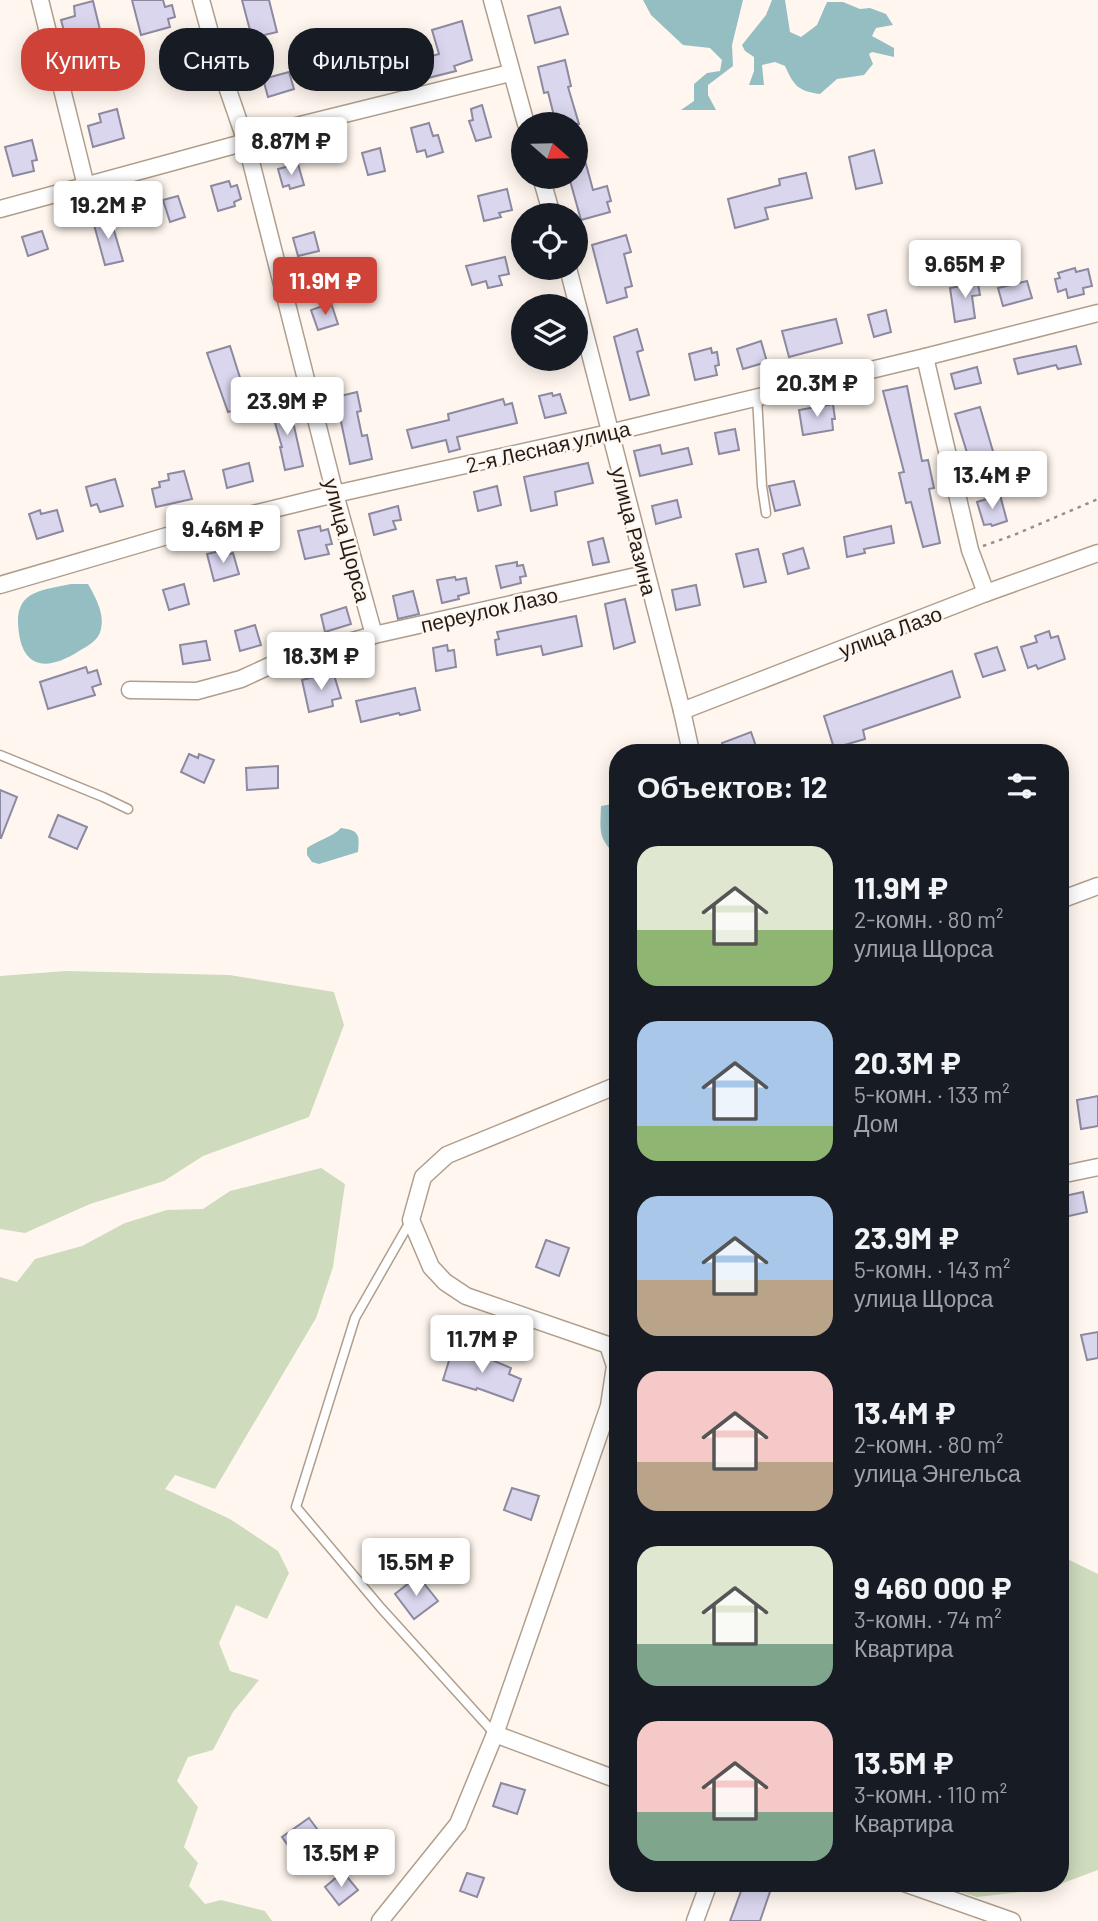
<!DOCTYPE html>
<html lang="ru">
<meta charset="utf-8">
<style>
:root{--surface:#171b24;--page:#20242c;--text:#f1f3f6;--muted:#9ea1a6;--accent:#cf4238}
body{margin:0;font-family:Barlow,sans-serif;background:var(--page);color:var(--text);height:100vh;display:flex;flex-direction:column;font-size:26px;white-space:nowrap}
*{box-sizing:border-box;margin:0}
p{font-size:23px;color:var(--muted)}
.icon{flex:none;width:38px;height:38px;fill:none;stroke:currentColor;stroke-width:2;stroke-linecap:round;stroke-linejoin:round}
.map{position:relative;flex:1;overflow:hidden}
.details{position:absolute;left:609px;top:744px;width:460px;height:1148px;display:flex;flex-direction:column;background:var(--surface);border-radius:28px;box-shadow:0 4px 18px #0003}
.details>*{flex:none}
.guide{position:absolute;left:21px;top:28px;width:483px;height:63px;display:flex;gap:14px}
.needle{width:46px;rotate:110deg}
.buttons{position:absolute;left:511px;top:112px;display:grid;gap:14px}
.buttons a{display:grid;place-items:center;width:77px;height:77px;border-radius:50%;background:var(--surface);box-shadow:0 4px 18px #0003;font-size:35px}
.price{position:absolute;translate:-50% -60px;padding:0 16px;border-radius:7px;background:#fff;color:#222;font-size:23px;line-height:46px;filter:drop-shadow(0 2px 4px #0008)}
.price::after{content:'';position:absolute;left:50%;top:42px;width:21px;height:16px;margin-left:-10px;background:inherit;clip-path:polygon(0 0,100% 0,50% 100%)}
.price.active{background:var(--accent);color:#fff}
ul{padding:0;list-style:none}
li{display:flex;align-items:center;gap:21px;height:175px;padding:0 28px}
li span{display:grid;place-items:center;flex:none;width:196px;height:140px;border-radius:21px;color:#555}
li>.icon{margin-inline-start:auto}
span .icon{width:84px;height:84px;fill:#fffc;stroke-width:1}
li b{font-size:30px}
h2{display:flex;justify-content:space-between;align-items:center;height:84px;padding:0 28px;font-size:30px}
.pill{padding:0 24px;border-radius:28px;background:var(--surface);box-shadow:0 4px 18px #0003;font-size:24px;line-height:63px}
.pill.active{background:var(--accent);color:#fff}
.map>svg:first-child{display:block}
.green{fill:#cedbbc}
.water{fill:#95bec3}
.building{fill:#dad6ee;stroke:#8d899f;stroke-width:2}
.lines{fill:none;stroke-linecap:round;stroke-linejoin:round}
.lane-casing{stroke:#b09e8d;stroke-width:11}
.street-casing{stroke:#b09e8d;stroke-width:19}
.path{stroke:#968e87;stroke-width:2.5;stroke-dasharray:3.5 5;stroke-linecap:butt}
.lane{stroke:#fff;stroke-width:8}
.street{stroke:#fff;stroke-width:16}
.labels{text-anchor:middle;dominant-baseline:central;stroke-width:5;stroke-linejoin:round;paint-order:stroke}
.street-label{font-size:21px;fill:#241d17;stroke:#fff7ef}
</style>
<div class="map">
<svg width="1098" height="1921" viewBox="0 0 1098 1921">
<rect width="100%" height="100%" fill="#fff7ef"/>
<g class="green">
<polygon points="66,971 229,975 334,992 344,1025 309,1117 203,1156 164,1181 90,1204 25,1233 0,1229 0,976"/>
<polygon points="321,1168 345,1184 333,1267 316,1318 215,1489 175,1475 165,1489 230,1519 278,1551 289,1573 267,1619 236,1605 219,1643 230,1671 259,1680 233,1712 213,1750 188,1757 177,1781 198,1807 184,1847 198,1863 189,1886 205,1904 221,1900 265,1911 272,1921 0,1921 0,1277 17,1282 35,1259 82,1246 125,1223 167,1210 203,1209 230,1191"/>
<polygon points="1061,1556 1098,1574 1098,1870 1047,1889 977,1897 933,1884 931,1883 1060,1883"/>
</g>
<g class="water">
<polygon points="643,0 743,0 732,45 733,66 708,85 708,95 716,110 681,110 694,101 694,84 707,73 720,71 722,60 710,48 683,45 651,15"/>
<path d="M772 0H785L790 32 801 37 817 25 827 2H843L860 9 870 8 886 14 893 25 876 28 872 36 894 48V57L872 52 869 54 873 64 864 75 837 79 820 94C798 91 794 86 785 66L775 62 762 65 764 85H749L754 71V57L745 51 742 45 766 15Z"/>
<path d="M71 584H88C95 596 105 614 101 629 99 640 88 646 79 651 45 673 20 668 18 623 17 590 44 590 71 584Z"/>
<path d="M618 803V858C598 837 600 834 601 806Z"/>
<path d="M341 828C359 830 360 835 358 852L319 864 312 862 307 855V848C318 840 331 838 341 828Z"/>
</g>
<g class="building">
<polygon points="132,0 163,0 165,7 172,5 175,17 168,19 170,27 141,35"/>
<polygon points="242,0 269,0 277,32 252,38"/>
<polygon points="93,1 101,34 67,42 61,20 75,16 74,6"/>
<polygon points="560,7 568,34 535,43 528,16"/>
<polygon points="462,21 472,60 454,66 456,71 408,83 402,64 439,54 432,30"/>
<polygon points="353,47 359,73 336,79 329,52"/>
<polygon points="565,60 571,86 568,87 579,124 556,124 548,92 544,93 538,67"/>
<polygon points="289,72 294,89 268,97 263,79"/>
<polygon points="482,105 491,137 476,141 469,121 473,120 471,109"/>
<polygon points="117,109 124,138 93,147 88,126 101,122 99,114"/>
<polygon points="429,123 433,136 438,135 443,152 427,157 425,150 417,152 411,128"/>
<polygon points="32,140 37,160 32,161 34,171 13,176 5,147"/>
<polygon points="580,142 593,190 607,186 611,201 607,202 610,212 581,220 569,177 576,177 576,143"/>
<polygon points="380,148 385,171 368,175 362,153"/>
<polygon points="874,150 882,183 856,189 849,157"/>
<polygon points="298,164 304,185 290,189 289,185 283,187 278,169"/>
<polygon points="806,173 812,198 765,208 768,219 735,228 728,199 780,185 779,179"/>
<polygon points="229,181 231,187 237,185 241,199 234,202 235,206 218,211 211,186"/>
<polygon points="507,189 512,210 499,213 501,217 484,221 478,196"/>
<polygon points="178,196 185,217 170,222 163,200"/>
<polygon points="110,217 123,261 105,265 93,221"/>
<polygon points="42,231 48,249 28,256 22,237"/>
<polygon points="314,232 319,251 298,256 293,238"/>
<polygon points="626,235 631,252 624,254 632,286 625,288 627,297 607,303 592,245"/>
<polygon points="505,257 509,274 499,276 502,285 488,288 486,281 472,285 466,266"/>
<polygon points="1075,268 1076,272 1088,269 1092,286 1083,288 1084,294 1068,298 1066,289 1058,292 1055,279 1060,278 1058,273"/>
<polygon points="977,278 980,295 972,296 975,318 955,322 950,288 967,285 966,280"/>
<polygon points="1027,281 1032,298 1003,306 998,288"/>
<polygon points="331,303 338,324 318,330 311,310"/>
<polygon points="886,310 891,332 874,337 868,315"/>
<polygon points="836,319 842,343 789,357 782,331"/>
<polygon points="637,329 643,350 637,352 649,395 630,400 614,337"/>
<polygon points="761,341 767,362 743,369 737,349"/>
<polygon points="230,346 249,406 228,412 207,353"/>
<polygon points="1076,346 1081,364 1058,369 1056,365 1018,374 1014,359"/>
<polygon points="711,348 712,353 717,352 719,365 715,366 717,375 695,380 689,354"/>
<polygon points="977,367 981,383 955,389 951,374"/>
<polygon points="907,386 922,461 928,460 934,488 929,489 940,543 923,547 911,502 906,503 899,473 904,472 883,391"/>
<polygon points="357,392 361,411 357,412 362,436 367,435 372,459 350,464 340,417 337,418 332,398"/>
<polygon points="552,393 553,396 560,394 566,413 545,418 539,396"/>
<polygon points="503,399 505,405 512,403 517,423 457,437 460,449 449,452 446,440 412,448 407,430 449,420 448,414"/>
<polygon points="289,404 303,466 285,470 280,447 282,447 271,409"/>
<polygon points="833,404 835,419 832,419 833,430 803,435 799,410"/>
<polygon points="980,407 997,465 973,472 955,414"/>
<polygon points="735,429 739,450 719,454 715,433"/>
<polygon points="660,445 662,454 688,448 692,464 640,476 634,451"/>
<polygon points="249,463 253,481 227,488 223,470"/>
<polygon points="588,463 593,483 555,492 557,505 531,511 524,477"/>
<polygon points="184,471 192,499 156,507 152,489 160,487 159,482 169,480 168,474"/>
<polygon points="115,479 123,506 100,512 97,504 91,506 86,487"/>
<polygon points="794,481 800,505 775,511 769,486"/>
<polygon points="497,486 501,505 478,511 474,492"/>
<polygon points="1000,495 1007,521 992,526 991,524 984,525 977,502"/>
<polygon points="677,500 681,517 656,524 652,506"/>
<polygon points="398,506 401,520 393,521 396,529 374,535 369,514"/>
<polygon points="40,510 41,514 57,510 63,531 37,539 29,514"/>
<polygon points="320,526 321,531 328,529 332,544 326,545 329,554 305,559 298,531"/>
<polygon points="891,526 894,543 864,549 865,553 847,557 844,537"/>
<polygon points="603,538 609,562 593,565 588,542"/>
<polygon points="803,548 809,568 788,574 783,554"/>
<polygon points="229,549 230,554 233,553 239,574 214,581 207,554"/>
<polygon points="758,549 766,582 744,587 736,554"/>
<polygon points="517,562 517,566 523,565 526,576 520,577 521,583 501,588 496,566"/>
<polygon points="455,577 456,580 466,578 469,593 458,596 459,599 442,603 437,580"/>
<polygon points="184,584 189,604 169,610 163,590"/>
<polygon points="696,585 700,605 676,610 672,590"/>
<polygon points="413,591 419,614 398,619 393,596"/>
<polygon points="625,599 635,642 614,649 605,604"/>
<polygon points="346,607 351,624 325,632 321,615"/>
<polygon points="576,616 582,646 543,655 541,646 497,655 495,640 499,639 497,632"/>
<polygon points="255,625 261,645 240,651 235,631"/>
<polygon points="1049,631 1051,638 1058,636 1065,659 1038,669 1036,665 1028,668 1021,647 1037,642 1035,636"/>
<polygon points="206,641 210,660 183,664 180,645"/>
<polygon points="447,645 448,651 454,650 456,667 436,671 433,648"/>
<polygon points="997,647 1005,670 983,677 975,654"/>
<polygon points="86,667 88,673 97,670 101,684 92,687 95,695 48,709 40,682"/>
<polygon points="952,671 960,697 863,730 865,739 834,748 824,716"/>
<polygon points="334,675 341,698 332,700 333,706 309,712 302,680 318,676 319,679"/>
<polygon points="415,688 420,710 400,715 399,713 361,722 356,701"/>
<polygon points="751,732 758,752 725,752 722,743"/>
<polygon points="189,754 198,758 199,754 214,760 204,783 181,772"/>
<polygon points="278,766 278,788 247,790 246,768"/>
<polygon points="0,790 17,797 1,838 0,838"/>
<polygon points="58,815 87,827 77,849 49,837"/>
<polygon points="1098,1096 1098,1126 1081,1129 1077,1100"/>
<polygon points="1083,1192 1087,1212 1060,1218 1060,1197"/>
<polygon points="546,1240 569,1248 559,1276 536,1267"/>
<polygon points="1098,1332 1098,1358 1087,1360 1081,1335"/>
<polygon points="452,1351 471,1357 473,1352 511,1368 509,1374 521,1379 513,1401 477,1388 476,1390 443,1380"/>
<polygon points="512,1488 539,1496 531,1520 504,1510"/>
<polygon points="418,1576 438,1601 414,1619 395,1594"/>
<polygon points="501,1783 525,1790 517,1814 493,1806"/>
<polygon points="309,1818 326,1841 299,1861 282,1837"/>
<polygon points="343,1872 358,1890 339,1905 325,1887"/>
<polygon points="467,1873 484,1878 477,1897 460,1891"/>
<polygon points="744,1883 773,1883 760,1921 730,1921"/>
</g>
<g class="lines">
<g class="lane-casing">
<g id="lane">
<polyline points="757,397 762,486 766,513"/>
<polyline points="0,755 103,797 128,809"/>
<polyline points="411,1220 355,1318 296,1507 381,1608 495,1734"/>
</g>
</g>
<g class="street-casing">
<g id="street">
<polyline points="40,0 86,186"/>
<polyline points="201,0 217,58 246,142 335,494 374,635"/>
<polyline points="492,0 526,124"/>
<polyline points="541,177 552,215"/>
<polyline points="0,209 246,142 268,133 510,73"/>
<polyline points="568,268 682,711 691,752"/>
<polyline points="925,357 970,550 986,593"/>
<polyline points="0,585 184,531 335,494 609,433 925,357 1098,313"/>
<polyline points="130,690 197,691 241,679 278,662 374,635 645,574"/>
<polyline points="682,711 986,593 1098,553"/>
<polyline points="1060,900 1098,886"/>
<polyline points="1060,1175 1098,1167"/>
<polyline points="495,1734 618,1780"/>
<polyline points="904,1883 1012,1921"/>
<polyline points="380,1921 458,1824 495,1734 609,1406 615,1366 608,1345 466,1296 445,1282 431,1267 411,1220 423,1177 447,1155 618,1085"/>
<polyline points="695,1921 709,1883"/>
</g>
</g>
<polyline class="path" points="983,546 1014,535 1098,499"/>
<use href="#lane" class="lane"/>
<use href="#street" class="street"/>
</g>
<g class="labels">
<g class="street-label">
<text transform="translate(548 446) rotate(-13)">2-я Лесная улица</text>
<text transform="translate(635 531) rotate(76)">улица Разина</text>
<text transform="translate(348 540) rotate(75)">улица Щорса</text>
<text transform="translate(489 609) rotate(-13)">переулок Лазо</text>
<text transform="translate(890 631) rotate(-21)">улица Лазо</text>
</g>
</g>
</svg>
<div class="buttons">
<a><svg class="needle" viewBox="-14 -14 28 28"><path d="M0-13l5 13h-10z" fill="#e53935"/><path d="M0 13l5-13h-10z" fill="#9ea1a6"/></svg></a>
<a><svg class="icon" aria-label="locate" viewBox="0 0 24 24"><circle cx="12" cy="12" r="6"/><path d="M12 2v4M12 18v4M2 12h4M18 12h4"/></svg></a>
<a><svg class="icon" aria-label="layers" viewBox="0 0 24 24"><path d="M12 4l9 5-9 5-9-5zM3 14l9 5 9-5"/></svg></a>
</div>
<b class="price" style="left:291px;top:177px">8.87M ₽</b>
<b class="price" style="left:108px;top:241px">19.2M ₽</b>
<b class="price" style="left:965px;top:300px">9.65M ₽</b>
<b class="price active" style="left:325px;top:317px">11.9M ₽</b>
<b class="price" style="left:817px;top:419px">20.3M ₽</b>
<b class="price" style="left:287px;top:437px">23.9M ₽</b>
<b class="price" style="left:992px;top:511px">13.4M ₽</b>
<b class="price" style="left:223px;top:565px">9.46M ₽</b>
<b class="price" style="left:321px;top:692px">18.3M ₽</b>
<b class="price" style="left:482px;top:1375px">11.7M ₽</b>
<b class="price" style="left:416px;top:1598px">15.5M ₽</b>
<b class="price" style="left:341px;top:1889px">13.5M ₽</b>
<div class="guide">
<a class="pill active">Купить</a>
<a class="pill">Снять</a>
<a class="pill">Фильтры</a>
</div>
<section class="details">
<h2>Объектов: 12<svg class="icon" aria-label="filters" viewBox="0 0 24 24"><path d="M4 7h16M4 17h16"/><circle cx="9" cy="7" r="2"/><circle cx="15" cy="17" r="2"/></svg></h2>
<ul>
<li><span style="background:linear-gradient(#dfe7d0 60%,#8fb573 0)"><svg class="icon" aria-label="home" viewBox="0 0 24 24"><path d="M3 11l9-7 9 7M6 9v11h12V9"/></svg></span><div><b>11.9M ₽</b><p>2-комн. · 80 m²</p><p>улица Щорса</p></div></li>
<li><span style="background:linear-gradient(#a9c7e8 75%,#8fb573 0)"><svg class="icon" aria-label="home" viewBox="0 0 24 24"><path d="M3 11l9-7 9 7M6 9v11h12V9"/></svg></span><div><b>20.3M ₽</b><p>5-комн. · 133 m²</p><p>Дом</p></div></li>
<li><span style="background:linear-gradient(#a9c7e8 60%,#b9a48a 0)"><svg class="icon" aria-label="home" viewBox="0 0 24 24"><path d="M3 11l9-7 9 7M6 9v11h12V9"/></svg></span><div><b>23.9M ₽</b><p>5-комн. · 143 m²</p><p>улица Щорса</p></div></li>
<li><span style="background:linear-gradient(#f6c9c9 65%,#b9a48a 0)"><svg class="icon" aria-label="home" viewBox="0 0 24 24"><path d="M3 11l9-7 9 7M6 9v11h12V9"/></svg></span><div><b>13.4M ₽</b><p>2-комн. · 80 m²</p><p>улица Энгельса</p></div></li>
<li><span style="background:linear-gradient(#dfe7d0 70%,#7fa58c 0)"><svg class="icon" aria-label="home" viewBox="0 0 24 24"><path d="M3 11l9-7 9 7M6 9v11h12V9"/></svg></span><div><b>9 460 000 ₽</b><p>3-комн. · 74 m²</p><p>Квартира</p></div></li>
<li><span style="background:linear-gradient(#f6c9c9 65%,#7fa58c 0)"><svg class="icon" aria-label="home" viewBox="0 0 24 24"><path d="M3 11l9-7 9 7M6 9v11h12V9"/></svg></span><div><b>13.5M ₽</b><p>3-комн. · 110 m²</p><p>Квартира</p></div></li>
</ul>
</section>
</div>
